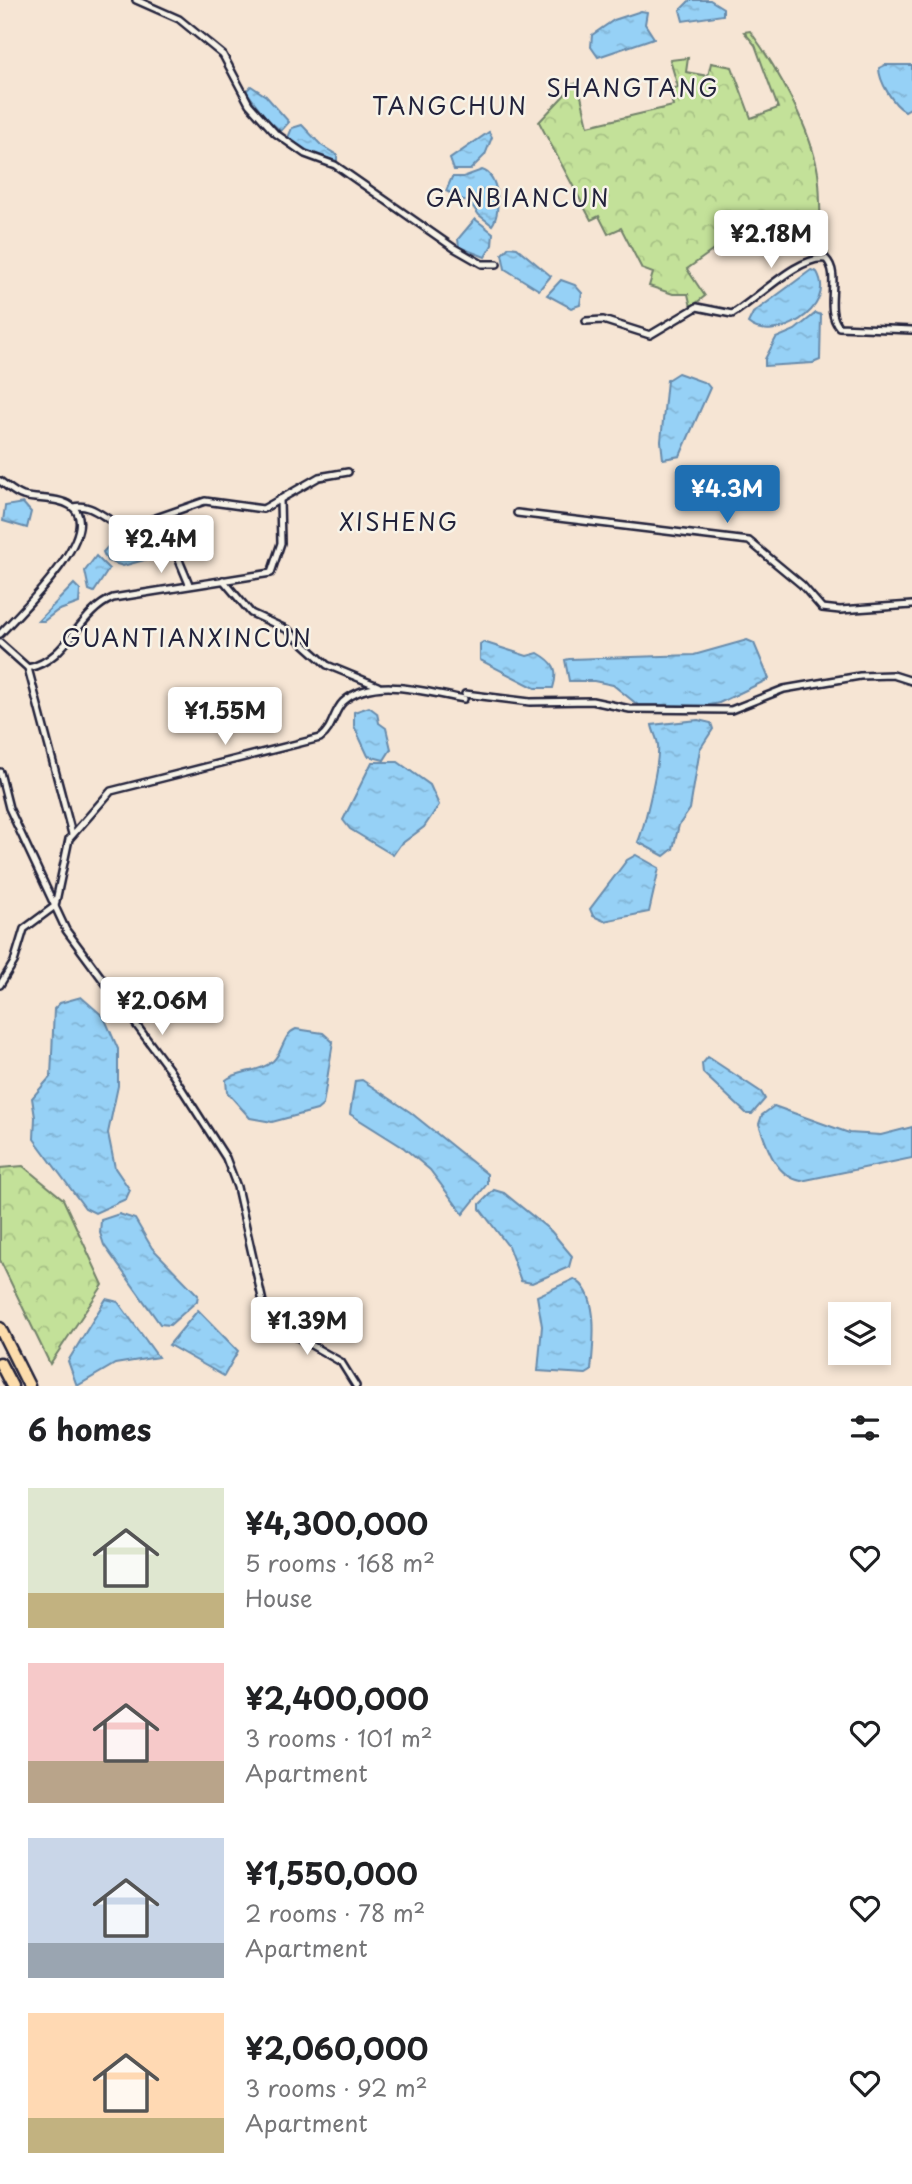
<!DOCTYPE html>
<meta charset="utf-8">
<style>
:root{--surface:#fff;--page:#f2f2f2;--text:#202124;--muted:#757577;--accent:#1f6fb2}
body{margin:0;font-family:"Playpen Sans",sans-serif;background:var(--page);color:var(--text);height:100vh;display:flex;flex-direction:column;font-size:26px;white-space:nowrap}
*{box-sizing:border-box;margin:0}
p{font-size:23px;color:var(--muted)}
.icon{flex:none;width:38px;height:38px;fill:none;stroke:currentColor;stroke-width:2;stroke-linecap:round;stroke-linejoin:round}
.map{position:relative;height:1386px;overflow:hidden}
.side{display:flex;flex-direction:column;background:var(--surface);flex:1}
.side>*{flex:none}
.fabs{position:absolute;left:828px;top:1302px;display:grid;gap:14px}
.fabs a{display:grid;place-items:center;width:63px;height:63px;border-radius:0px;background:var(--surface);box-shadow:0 4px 10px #0003;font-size:35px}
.price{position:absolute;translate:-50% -60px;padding:0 16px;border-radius:7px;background:#fff;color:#222;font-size:23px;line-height:46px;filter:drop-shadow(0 2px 4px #0008)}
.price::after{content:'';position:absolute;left:50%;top:42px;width:21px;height:16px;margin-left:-10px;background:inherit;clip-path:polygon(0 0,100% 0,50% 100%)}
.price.on{background:var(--accent);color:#fff}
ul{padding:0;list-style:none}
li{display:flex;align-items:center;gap:21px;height:175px;padding:0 28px}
li span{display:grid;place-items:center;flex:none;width:196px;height:140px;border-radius:0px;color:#555}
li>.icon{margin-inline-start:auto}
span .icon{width:84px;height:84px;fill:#fffc;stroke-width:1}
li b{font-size:30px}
h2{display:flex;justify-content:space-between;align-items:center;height:84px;padding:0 28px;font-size:30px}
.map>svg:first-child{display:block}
.forest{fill:url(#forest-crowns);stroke:#72826a;stroke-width:2}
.water{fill:url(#water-ripples);stroke:#688bab;stroke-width:2}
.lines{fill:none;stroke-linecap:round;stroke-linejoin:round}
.street-casing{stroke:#22223b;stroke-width:10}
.highway-casing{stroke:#22223b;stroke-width:15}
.street{stroke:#f7f3e8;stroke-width:5}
.highway{stroke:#fcdcac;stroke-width:10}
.labels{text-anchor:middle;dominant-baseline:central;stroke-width:5;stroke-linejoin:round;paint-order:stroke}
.quarter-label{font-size:23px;letter-spacing:2px;fill:#22223b;stroke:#f7f3e8}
</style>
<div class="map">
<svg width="912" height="1386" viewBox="0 0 912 1386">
<defs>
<pattern id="forest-crowns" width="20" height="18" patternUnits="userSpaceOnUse" patternTransform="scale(1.75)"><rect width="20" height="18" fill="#c3e199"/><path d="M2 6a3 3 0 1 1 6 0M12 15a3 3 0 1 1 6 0" fill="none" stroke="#a7c185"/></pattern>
<pattern id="water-ripples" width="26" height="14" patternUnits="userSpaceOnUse" patternTransform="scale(1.75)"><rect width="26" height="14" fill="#96d1f6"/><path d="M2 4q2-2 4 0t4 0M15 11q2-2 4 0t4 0" fill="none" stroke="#81b3d4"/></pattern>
</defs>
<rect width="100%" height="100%" fill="#f6e5d4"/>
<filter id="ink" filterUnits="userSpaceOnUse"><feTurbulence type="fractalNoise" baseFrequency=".0143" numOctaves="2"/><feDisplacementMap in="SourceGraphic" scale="14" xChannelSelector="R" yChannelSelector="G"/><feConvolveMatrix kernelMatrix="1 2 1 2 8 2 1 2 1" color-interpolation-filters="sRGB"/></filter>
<g filter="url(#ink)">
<g class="forest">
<path d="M750 31C776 66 811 128 818 173 822 202 817 224 828 254H811L785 219 768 232 762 224 731 247 726 241 687 269 705 296 691 307 688 294H673L649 286 653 273 642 269 621 228 608 234 599 216 591 220 539 122 572 87 570 85 578 83 588 126 673 106 669 90 678 87 670 60 688 58 686 72 708 76 711 63 732 67 751 118 778 108 755 45 744 32Z"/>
<polygon points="23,1166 63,1199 103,1285 50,1364 0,1260 0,1168"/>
</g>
<g class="water">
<polygon points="690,0 710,0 723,8 723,15 683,21 680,10"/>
<polygon points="641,11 647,12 645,24 654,38 598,57 591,47 592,35 614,20"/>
<path d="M885 65H912V107L905 111C893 105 879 81 879 68Z"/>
<polygon points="251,86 266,96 289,122 281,131 267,119 246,91"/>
<polygon points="302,125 321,145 337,155 337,162 305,150 288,138 292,128"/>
<polygon points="489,132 492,137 485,155 470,170 454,170 450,159"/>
<path d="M482 170C499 174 502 213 492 225L479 215 471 204 446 191 452 177H463Z"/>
<polygon points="475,219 493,233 492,245 485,257 459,247 458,239"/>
<polygon points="509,247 517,248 551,276 539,290 505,269 502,254"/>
<path d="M811 270 817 272C838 309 773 345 748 323L753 313Z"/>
<polygon points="561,280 575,285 582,293 580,305 571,308 547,295"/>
<polygon points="816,313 821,315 820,360 813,363 765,366 765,359 776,338 795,330"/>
<polygon points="678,373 706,383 710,388 680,456 663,459 661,441 667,380"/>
<polygon points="23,503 31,512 27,528 3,521 5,506"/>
<polygon points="151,524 162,527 169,553 123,566 107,561 103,552 117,537"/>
<polygon points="96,556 109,569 94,592 89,590 85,571"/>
<polygon points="74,584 80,590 79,603 57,611 44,621 38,621"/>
<polygon points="747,640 754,643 769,679 719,703 706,706 638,705 613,685 594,681 569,681 565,660 569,659 694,655"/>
<path d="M483 642 527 656 538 653C554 662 559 669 553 688H535L480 660V644Z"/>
<polygon points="369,707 377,713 379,723 386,728 391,749 384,760 368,756 354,726 354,712"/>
<path d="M698 720 711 723 713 729 700 749 690 809 679 825 673 849 664 856 638 842C644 828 660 762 658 746 658 739 653 732 652 725Z"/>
<polygon points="372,762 398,762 430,785 439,805 424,827 400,845 393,855 350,829 343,820"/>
<polygon points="636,855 659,868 649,912 604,921 593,916 590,909 627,860"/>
<polygon points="81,997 104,1017 118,1049 118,1086 108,1133 115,1168 130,1190 126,1199 95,1213 85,1208 34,1139 35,1117 32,1098 51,1076 54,1009 60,1003"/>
<path d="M296 1029 323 1033 333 1042 323 1105 317 1110 272 1122 250 1118 227 1092 226 1080C238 1070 259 1073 273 1061 283 1052 283 1034 296 1029Z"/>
<polygon points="708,1057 761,1092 765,1099 752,1114 747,1114 703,1073 702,1064"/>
<polygon points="362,1080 410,1112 487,1174 487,1184 463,1214 430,1170 404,1148 350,1114 355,1081"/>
<path d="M774 1106 849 1133 881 1135 912 1127V1158L801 1181C775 1176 767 1147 759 1124L762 1115Z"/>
<polygon points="494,1190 504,1193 551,1231 572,1256 569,1267 532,1283 521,1281 508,1246 480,1209 480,1204"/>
<polygon points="119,1214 135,1219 152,1248 198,1295 197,1301 170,1325 160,1324 104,1245 100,1233 101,1220"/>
<path d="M574 1279C601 1293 593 1346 591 1371L586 1374 538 1371 542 1326 537 1296Z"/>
<polygon points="106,1299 118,1302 158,1357 115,1364 77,1386 68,1361"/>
<polygon points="198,1310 238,1351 224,1376 169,1345"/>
</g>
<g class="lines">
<g class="street-casing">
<g id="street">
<polyline points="136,0 179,19 223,55 249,104 275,133 305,154 335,165 454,248 482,264 497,264"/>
<path d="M586 321 603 320 650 335 697 307 732 314C755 301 800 254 826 259 842 275 823 308 839 327L912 330"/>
<path d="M0 481C7 486 14 493 23 496 37 500 58 497 71 506 107 531 18 614 0 634"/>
<path d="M73 507C96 502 108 526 130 527L205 501 263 509 319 477 348 472"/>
<polyline points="517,513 749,541 802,585 822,608 840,610 912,605"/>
<polyline points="161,517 189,584"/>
<polyline points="223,580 251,613 288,630 327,665 378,686"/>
<polyline points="0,643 28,668 72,834"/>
<path d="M28 668C68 660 78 612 113 598L271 573 281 543 280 499"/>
<polyline points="465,694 530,702 592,701 630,709 731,710 784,689 860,676 893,675 912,681"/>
<polyline points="0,772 9,808 66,930 169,1069 226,1158 237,1187 267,1320 341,1362 356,1386"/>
<path d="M0 985 14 962 24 929 55 906 69 839 111 791 320 738C333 729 333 712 343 702 374 674 429 693 464 699"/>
</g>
</g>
<g class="highway-casing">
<g id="highway">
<polyline points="0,1328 29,1386"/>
<polyline points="0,1363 12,1386"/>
</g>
</g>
<use href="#street" class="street"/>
<use href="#highway" class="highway"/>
</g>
</g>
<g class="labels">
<g class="quarter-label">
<text x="633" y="87">SHANGTANG</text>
<text x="450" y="105">TANGCHUN</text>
<text x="518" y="197">GANBIANCUN</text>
<text x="399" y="521">XISHENG</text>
<text x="187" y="637">GUANTIANXINCUN</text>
</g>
</g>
</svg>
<div class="fabs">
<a><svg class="icon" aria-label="layers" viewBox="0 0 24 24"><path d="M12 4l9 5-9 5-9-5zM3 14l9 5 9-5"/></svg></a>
</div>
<b class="price" style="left:771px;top:270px">¥2.18M</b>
<b class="price on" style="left:727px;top:525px">¥4.3M</b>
<b class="price" style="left:161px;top:575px">¥2.4M</b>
<b class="price" style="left:225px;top:747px">¥1.55M</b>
<b class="price" style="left:162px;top:1037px">¥2.06M</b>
<b class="price" style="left:307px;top:1357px">¥1.39M</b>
</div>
<section class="side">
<h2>6 homes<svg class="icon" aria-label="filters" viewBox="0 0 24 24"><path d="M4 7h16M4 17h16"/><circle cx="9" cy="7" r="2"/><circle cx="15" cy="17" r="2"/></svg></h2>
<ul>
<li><span style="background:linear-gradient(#dfe7d0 75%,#c2b280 0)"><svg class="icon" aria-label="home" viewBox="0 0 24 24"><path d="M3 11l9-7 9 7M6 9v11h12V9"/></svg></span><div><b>¥4,300,000</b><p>5 rooms · 168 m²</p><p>House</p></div><svg class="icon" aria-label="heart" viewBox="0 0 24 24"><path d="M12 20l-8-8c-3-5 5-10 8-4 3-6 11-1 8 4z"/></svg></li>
<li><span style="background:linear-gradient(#f6c9c9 70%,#b9a48a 0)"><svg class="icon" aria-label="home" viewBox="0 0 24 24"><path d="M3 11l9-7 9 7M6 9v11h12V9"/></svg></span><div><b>¥2,400,000</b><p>3 rooms · 101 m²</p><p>Apartment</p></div><svg class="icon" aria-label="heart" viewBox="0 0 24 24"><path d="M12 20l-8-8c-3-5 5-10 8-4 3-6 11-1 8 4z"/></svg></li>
<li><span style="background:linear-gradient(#c9d6e8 75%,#9aa5b1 0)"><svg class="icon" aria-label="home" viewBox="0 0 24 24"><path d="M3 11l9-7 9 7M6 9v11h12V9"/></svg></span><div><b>¥1,550,000</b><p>2 rooms · 78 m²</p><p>Apartment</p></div><svg class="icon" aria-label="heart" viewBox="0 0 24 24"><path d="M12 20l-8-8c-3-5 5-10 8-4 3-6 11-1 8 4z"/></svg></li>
<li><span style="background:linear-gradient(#ffd9b3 75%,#c2b280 0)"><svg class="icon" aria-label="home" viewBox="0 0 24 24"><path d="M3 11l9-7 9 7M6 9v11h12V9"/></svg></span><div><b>¥2,060,000</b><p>3 rooms · 92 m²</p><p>Apartment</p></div><svg class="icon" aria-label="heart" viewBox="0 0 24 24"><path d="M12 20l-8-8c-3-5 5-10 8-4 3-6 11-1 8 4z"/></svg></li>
</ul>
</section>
